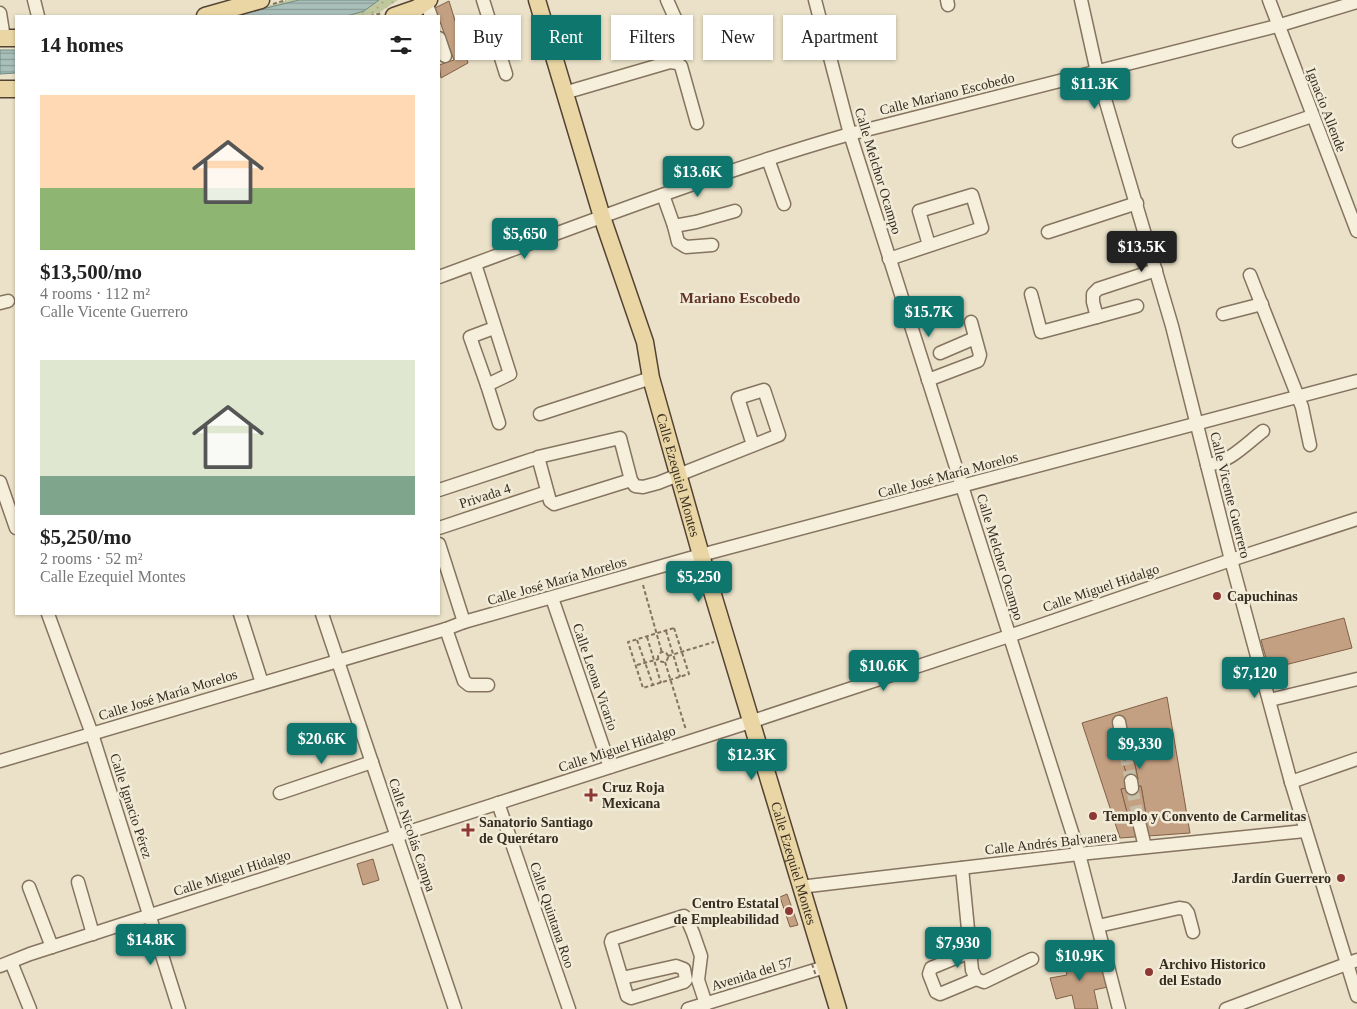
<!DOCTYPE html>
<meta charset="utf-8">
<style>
:root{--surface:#fff;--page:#f6f6f6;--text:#222;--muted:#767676;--accent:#0f766e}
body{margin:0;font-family:"Times New Roman",serif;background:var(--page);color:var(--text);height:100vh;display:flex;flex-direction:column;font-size:19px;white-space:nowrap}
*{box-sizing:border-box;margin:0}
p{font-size:16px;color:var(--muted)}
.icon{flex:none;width:28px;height:28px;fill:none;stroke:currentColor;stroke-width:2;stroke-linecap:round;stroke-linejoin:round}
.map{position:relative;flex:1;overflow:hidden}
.sheet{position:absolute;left:15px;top:15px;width:425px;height:600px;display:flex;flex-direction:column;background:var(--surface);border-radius:0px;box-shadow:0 1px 4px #0004}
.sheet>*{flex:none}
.hud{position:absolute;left:455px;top:15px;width:475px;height:45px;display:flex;gap:10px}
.price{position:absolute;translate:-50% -42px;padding:0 11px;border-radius:5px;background:var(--accent);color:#fff;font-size:16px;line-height:32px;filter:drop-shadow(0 1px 2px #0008)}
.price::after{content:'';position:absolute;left:50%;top:30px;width:15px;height:11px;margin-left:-8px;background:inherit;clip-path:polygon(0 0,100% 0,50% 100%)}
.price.selected{background:#222;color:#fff}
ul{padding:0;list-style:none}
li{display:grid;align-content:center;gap:10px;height:265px;padding:0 25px}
li span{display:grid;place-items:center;height:155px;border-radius:0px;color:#555}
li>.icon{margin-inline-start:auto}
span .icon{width:90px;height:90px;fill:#fffc;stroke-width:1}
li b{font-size:21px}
h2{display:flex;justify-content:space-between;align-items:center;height:60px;padding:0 25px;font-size:21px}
.chip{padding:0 18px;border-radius:0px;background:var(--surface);box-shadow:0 1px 4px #0004;font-size:18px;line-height:45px}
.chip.selected{background:var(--accent);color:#fff}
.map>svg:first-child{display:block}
.garden{fill:url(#garden-dots)}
.water{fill:url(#water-rules);stroke:#708c86}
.building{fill:#c4a082;stroke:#816047;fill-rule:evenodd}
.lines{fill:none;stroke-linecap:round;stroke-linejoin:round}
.minor-tunnel{stroke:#c6bda7;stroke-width:12;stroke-dasharray:12 6;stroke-linecap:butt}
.minor-casing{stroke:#85745f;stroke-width:15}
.major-casing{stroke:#534333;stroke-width:19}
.path{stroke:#85745f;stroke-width:2;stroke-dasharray:4 2.5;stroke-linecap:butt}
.minor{stroke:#f6efdb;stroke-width:12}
.major{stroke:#e9d6a4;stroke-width:16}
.path-bridge{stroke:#85745f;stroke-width:2;stroke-dasharray:4 2.5;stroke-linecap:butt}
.poi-dot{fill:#8e3835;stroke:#f2ebd7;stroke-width:2}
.labels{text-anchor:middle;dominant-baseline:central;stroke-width:5;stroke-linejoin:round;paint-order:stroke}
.street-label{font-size:14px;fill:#362c21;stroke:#f2ebd7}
.poi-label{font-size:14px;font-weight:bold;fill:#362c21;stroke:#f2ebd7;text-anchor:start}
.neighbourhood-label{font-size:15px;font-weight:bold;fill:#5f3325;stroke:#f2ebd7}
</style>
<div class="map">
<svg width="1357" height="1009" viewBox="0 0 1357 1009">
<defs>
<pattern id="garden-dots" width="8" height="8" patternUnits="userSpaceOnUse" patternTransform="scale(1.25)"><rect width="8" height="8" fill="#c1c79d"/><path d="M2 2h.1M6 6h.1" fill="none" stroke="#a6ab87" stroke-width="1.8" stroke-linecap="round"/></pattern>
<pattern id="water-rules" width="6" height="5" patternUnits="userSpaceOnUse" patternTransform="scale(1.25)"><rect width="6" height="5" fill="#a9bfb9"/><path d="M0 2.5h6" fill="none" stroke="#8a9b96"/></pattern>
</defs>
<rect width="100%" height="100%" fill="#eae1c8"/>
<polygon class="garden" points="289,0 398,0 380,12 364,16 232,16"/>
<g class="water">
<polygon points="299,0 379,0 364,11 347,16 234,16"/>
<polygon points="0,50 16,50 16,73 0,74"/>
</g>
<g class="building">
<polygon points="449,1 468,63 441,78 439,65 454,60 435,8"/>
<polygon points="1344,618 1352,648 1269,669 1261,640"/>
<path d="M1167 697 1190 833 1120 838 1082 723ZM1129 752 1132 761 1134 760 1138 779 1129 781 1120 754ZM1141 786 1147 820 1130 823 1121 789Z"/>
<polygon points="1129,752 1132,761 1134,760 1138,779 1129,781 1120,754"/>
<polygon points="1141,786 1147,820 1130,823 1121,789"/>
<polygon points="373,859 379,880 363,885 357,864"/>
<polygon points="787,894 798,925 790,927 780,897"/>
<polygon points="1085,952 1089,970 1103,966 1108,987 1094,990 1098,1009 1075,1009 1072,995 1056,999 1050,978 1067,975 1063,957"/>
</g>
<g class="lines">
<g class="minor-tunnel">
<polyline points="1125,753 1131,781"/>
<polyline points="1132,788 1139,822"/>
</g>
<g class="minor-casing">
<g id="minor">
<polyline points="34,0 38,16"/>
<polyline points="483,0 506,74"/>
<polyline points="667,0 675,18"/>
<polyline points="815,0 850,134 1079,854 1119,1009"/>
<polyline points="947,0 948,5"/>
<polyline points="1081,0 1097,72 1172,326 1231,560 1291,782 1357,996"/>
<polyline points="1269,0 1357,231"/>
<polyline points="426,2 431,16"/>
<polyline points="0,13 4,38"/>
<polyline points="439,38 445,56"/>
<polyline points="564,93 670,62 677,63 681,66 697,123"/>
<polyline points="1239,141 1312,116"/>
<polyline points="768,159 784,204"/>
<polyline points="663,195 674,226 696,222 735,211"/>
<polyline points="674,226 678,242 686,247 712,245"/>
<polyline points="1048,232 1137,203"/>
<polyline points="889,259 982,228 972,195 919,211 929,245"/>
<polyline points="475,264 510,374 487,385 470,337 494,328"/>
<polyline points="1250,275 1302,407 1310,445"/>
<path d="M439 277C575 227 710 174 850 134L1277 26 1357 2"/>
<polyline points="1031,294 1041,332 1097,317"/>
<polyline points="0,303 8,301"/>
<polyline points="1137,306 1097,317 1093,302 1093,294 1098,289 1156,270"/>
<polyline points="1223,314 1262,304"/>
<polyline points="940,353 975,338"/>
<polyline points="928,380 978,361 980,355 971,322"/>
<polyline points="487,385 499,423"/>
<polyline points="540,414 651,378"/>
<path d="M1207 465C1229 463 1246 444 1263 431"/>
<polyline points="631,480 554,504 550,501 538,457 620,438 631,480 635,486 643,487 658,483 779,435 764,390 738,398 753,445"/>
<polyline points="0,482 16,528"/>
<polyline points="439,490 533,459"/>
<polyline points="439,528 541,494"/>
<polyline points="439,544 464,622"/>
<polyline points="552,598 610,767"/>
<polyline points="48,614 92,734 179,1009"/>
<polyline points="240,614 262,683"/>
<polyline points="322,614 455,1009"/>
<polyline points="446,629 464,681 469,685 488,685"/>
<polyline points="1270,700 1357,679"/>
<polyline points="1119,722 1125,753"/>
<polyline points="0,761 446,629 464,622 701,555 1357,381"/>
<polyline points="1131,781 1132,788"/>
<polyline points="1291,782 1357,759"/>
<polyline points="280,793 372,762"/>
<polyline points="498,803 569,1009"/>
<polyline points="1139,822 1145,847"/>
<polyline points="962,868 972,970 976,979 984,982 1032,959"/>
<polyline points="78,882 93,934"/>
<polyline points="29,887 52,947"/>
<polyline points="800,887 1079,854 1305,831"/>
<polyline points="1098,926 1179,908 1185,909 1188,913 1193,932"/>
<polyline points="970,952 931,968 929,974 936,992 940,994 976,979"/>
<polyline points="11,962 30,1009"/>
<polyline points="0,966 30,954 750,722 1009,636 1231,560 1357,519"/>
<polyline points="622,978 676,966 684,969 686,980 684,982 631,998 627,996 611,942 612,939 684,916 687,919 693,933 701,956 698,980 706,1004"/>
<polyline points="688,1009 825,967"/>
<polyline points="1226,1009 1357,960"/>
</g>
</g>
<g class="major-casing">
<g id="major">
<path id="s1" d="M537 0 602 217 645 342 651 378 701 555 838 1009"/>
<polyline points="205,16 261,0"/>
<polyline points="394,16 417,8 429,0"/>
<polyline points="0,38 16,38"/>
<polyline points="0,89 16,89"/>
</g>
</g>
<g class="path">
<polyline points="273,4 286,0"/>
<polyline points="370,16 382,13"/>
<polyline points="643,585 662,653"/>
<polygon points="674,628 689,674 643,688 628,642"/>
<polyline points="666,631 680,677"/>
<polyline points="647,637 661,683"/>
<polyline points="637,640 653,685"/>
<circle cx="663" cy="657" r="5"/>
<polyline points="668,656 714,642"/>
<polyline points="665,662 686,730"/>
<polyline points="637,665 659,659"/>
</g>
<use href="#minor" class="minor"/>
<use href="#major" class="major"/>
<polyline class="path-bridge" points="812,964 816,976"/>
</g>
<g class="poi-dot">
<circle cx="1217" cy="596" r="5"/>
<path d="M588.5 787.5h5v5h5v5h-5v5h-5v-5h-5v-5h5z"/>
<circle cx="1093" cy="816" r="5"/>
<path d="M465.5 822.5h5v5h5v5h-5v5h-5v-5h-5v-5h5z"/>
<circle cx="1341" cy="878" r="5"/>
<circle cx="789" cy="911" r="5"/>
<circle cx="1149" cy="972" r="5"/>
</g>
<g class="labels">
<g class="street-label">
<text transform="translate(947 94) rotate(-14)">Calle Mariano Escobedo</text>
<text transform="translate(1326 110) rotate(69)">Ignacio Allende</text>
<text transform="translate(878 171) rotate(73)">Calle Melchor Ocampo</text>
<text transform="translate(948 475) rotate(-15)">Calle José María Morelos</text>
<text stroke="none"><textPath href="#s1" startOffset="496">Calle Ezequiel Montes</textPath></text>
<text transform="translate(1230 495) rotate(76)">Calle Vicente Guerrero</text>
<text transform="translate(485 496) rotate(-18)">Privada 4</text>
<text transform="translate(1000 557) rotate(73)">Calle Melchor Ocampo</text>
<text transform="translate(557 581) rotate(-16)">Calle José María Morelos</text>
<text transform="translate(1101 588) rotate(-19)">Calle Miguel Hidalgo</text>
<text transform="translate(595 677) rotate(71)">Calle Leona Vicario</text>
<text transform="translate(168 695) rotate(-17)">Calle José María Morelos</text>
<text transform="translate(617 749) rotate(-18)">Calle Miguel Hidalgo</text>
<text transform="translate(131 806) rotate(72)">Calle Ignacio Pérez</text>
<text transform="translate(412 835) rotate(71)">Calle Nicolás Campa</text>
<text transform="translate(1051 843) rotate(-6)">Calle Andrés Balvanera</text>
<text stroke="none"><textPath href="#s1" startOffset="901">Calle Ezequiel Montes</textPath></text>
<text transform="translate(232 873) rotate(-18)">Calle Miguel Hidalgo</text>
<text transform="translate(552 915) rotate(71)">Calle Quintana Roo</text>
<text transform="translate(752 974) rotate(-17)">Avenida del 57</text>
</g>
<g class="poi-label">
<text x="1227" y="596">Capuchinas</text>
<text x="602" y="787">Cruz Roja<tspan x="602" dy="16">Mexicana</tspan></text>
<text x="1103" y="816">Templo y Convento de Carmelitas</text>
<text x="479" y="822">Sanatorio Santiago<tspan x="479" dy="16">de Querétaro</tspan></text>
<text x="1331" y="878" text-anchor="end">Jardín Guerrero</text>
<text x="779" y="903" text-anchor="end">Centro Estatal<tspan x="779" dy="16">de Empleabilidad</tspan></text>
<text x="1159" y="964">Archivo Historico<tspan x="1159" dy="16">del Estado</tspan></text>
</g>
<g class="neighbourhood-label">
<text x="740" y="298">Mariano Escobedo</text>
</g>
</g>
</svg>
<b class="price" style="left:1095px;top:110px">$11.3K</b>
<b class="price" style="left:698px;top:198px">$13.6K</b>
<b class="price" style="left:525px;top:260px">$5,650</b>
<b class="price selected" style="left:1142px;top:273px">$13.5K</b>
<b class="price" style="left:929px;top:338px">$15.7K</b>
<b class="price" style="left:699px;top:603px">$5,250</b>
<b class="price" style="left:884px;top:692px">$10.6K</b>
<b class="price" style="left:1255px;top:699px">$7,120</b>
<b class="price" style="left:322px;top:765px">$20.6K</b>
<b class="price" style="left:1140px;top:770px">$9,330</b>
<b class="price" style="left:752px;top:781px">$12.3K</b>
<b class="price" style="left:151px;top:966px">$14.8K</b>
<b class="price" style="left:958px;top:969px">$7,930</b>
<b class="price" style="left:1080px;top:982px">$10.9K</b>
<div class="hud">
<a class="chip">Buy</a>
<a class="chip selected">Rent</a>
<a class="chip">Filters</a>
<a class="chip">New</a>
<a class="chip">Apartment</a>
</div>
<section class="sheet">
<h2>14 homes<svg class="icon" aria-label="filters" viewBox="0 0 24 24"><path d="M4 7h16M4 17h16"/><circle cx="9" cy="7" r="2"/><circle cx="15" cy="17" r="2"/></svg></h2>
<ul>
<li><span style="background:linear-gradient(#ffd9b3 60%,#8fb573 0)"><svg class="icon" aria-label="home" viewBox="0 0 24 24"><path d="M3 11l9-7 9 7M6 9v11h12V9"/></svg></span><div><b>$13,500/mo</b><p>4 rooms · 112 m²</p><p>Calle Vicente Guerrero</p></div></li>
<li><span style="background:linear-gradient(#dfe7d0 75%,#7fa58c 0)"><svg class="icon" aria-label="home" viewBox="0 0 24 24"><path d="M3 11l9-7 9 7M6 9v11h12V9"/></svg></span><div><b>$5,250/mo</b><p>2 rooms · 52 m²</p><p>Calle Ezequiel Montes</p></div></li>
</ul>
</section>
</div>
